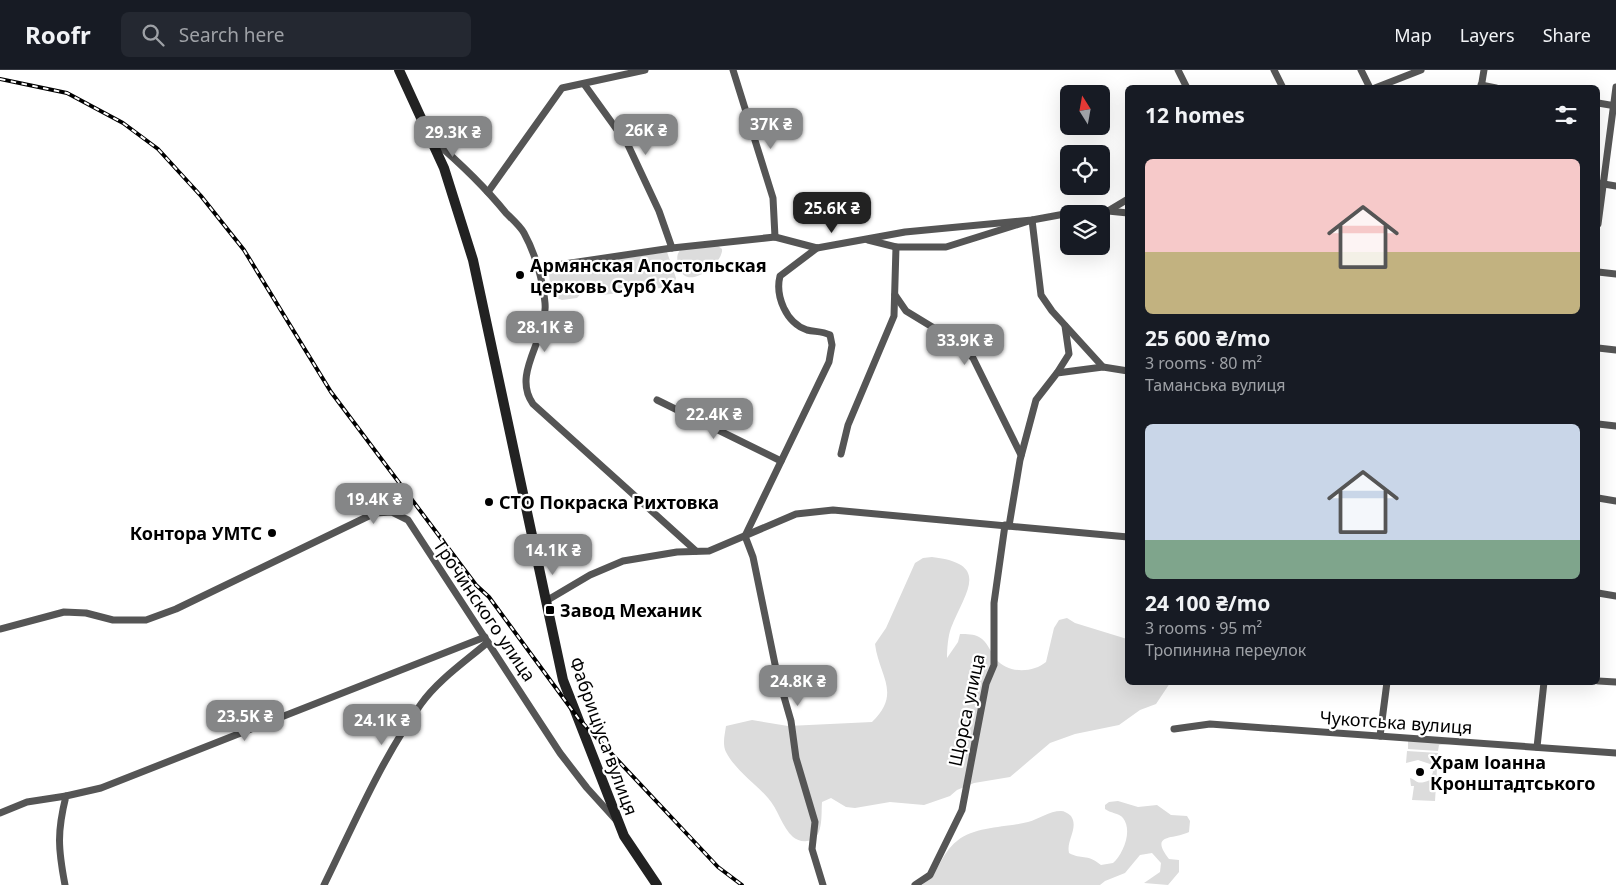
<!DOCTYPE html>
<meta charset="utf-8">
<style>
:root{--surface:#171b24;--page:#242831;--text:#f1f3f6;--muted:#9ea1a6;--line:#363941;--accent:#858687}
body{margin:0;font-family:"Noto Sans",sans-serif;background:var(--page);color:var(--text);height:100vh;display:flex;flex-direction:column;font-size:19px;white-space:nowrap}
*{box-sizing:border-box;margin:0}
p{font-size:16px;color:var(--muted)}
.icon{flex:none;width:28px;height:28px;fill:none;stroke:currentColor;stroke-width:2;stroke-linecap:round;stroke-linejoin:round}
.map{position:relative;flex:1;overflow:hidden}
.panel{position:absolute;left:1125px;top:15px;width:475px;height:600px;display:flex;flex-direction:column;background:var(--surface);border-radius:8px;box-shadow:0 5px 20px #0002}
.panel>*{flex:none}
.needle{width:32px;rotate:349deg}
.fabs{position:absolute;left:1060px;top:15px;display:grid;gap:10px}
.fabs a{display:grid;place-items:center;width:50px;height:50px;border-radius:8px;background:var(--surface);box-shadow:0 5px 20px #0002;font-size:25px}
.price{position:absolute;translate:-50% -42px;padding:0 11px;border-radius:10px;background:var(--accent);color:#fff;font-size:16px;line-height:32px;filter:drop-shadow(0 1px 2px #0008)}
.price::after{content:'';position:absolute;left:50%;top:30px;width:15px;height:11px;margin-left:-8px;background:inherit;clip-path:polygon(0 0,100% 0,50% 100%)}
.price.current{background:#222;color:#fff}
ul{padding:0;list-style:none}
li{display:grid;align-content:center;gap:10px;height:265px;padding:0 20px}
li span{display:grid;place-items:center;height:155px;border-radius:8px;color:#555}
li>.icon{margin-inline-start:auto}
span .icon{width:90px;height:90px;fill:#fffc;stroke-width:1}
li b{font-size:21px}
h2{display:flex;justify-content:space-between;align-items:center;height:60px;padding:0 20px;font-size:21px}
header{display:flex;align-items:center;gap:30px;box-sizing:border-box;height:70px;padding:0 25px;background:var(--surface);border-bottom:1px solid var(--line)}
header strong{font-size:24px}
nav{display:flex;gap:28px;margin-inline-start:auto;font-size:18px}
.search{width:350px;height:45px;background:var(--page);display:flex;align-items:center;gap:12px;box-sizing:border-box;padding:0 18px;border-radius:8px;color:var(--muted);font-size:19px}
.map>svg:first-child{display:block}
.green{fill:#dcdcdc}
.lines{fill:none;stroke-linecap:round;stroke-linejoin:round}
.minor{stroke:#555;stroke-width:7}
.secondary{stroke:#222;stroke-width:10}
.rail-casing{stroke:#000;stroke-width:4}
.rail{stroke:#fff;stroke-width:2;stroke-dasharray:5.5;stroke-linecap:butt}
.poi-dot{fill:#000;stroke:#fff;stroke-width:2}
.labels{text-anchor:middle;dominant-baseline:central;stroke-width:4.5;stroke-linejoin:round;paint-order:stroke}
.poi-label{font-size:18px;font-weight:bold;fill:#000;stroke:#fff;text-anchor:start}
.street-label{font-size:18px;fill:#000;stroke:#fff}
</style>
<header>
<strong>Roofr</strong>
<div class="search"><svg class="icon" aria-label="search" viewBox="0 0 24 24"><circle cx="10" cy="10" r="6"/><path d="M15 15l6 6"/></svg>Search here</div>
<nav><a>Map</a><a>Layers</a><a>Share</a></nav>
</header>
<div class="map">
<svg width="1616" height="815" viewBox="0 0 1616 815">
<rect width="100%" height="100%" fill="#fff"/>
<g class="green">
<path d="M718 176 722 179C724 193 685 224 679 196 677 189 676 186 680 180Z"/>
<polygon points="667,182 676,208 674,214 669,217 602,225 587,220 583,221 577,228 562,230 554,227 550,215 549,203 554,198"/>
<path d="M932 487C992 494 965 522 951 558 948 566 947 579 947 588L958 572 960 564C967 564 974 564 979 567 988 572 990 582 996 589 1008 604 1033 603 1046 592L1054 558 1059 550 1067 548 1075 553 1127 569 1128 612 1170 613 1156 634 1140 640 1119 655 1075 664 1050 673 1010 707 974 713 957 720 950 726 924 735 890 732 855 738 846 737 831 728 822 732C821 745 824 770 807 771 802 772 797 770 793 767 782 757 778 739 768 728 755 713 736 701 726 682 722 674 725 664 726 656L752 650 788 656 872 652C902 623 879 606 875 574L886 558 915 493 923 488Z"/>
<polygon points="1408,670 1449,674 1439,675 1438,681 1408,679"/>
<path d="M1407 681 1438 683 1435 731 1412 730 1414 716H1411L1410 708C1417 710 1416 716 1430 710L1433 702 1430 694 1418 690 1406 693Z"/>
<path d="M1118 731 1138 737 1157 735 1171 745 1187 746 1190 751 1189 762C1173 770 1149 763 1169 789L1179 790V802L1168 815 1144 813 1160 802 1161 793 1152 783 1140 785 1125 803 1105 811 1100 815H922C939 804 941 783 957 771 976 756 1005 758 1028 752 1039 749 1049 741 1061 741 1064 741 1068 743 1071 746 1079 758 1066 770 1069 783 1082 790 1086 783 1101 795L1113 793C1123 784 1133 761 1123 748 1119 743 1110 743 1105 739V735L1109 732Z"/>
</g>
<g class="lines">
<g class="minor">
<polyline points="733,0 773,128 775,167"/>
<polyline points="1178,0 1187,18"/>
<polyline points="1274,0 1283,18"/>
<polyline points="1361,0 1370,18"/>
<polyline points="584,14 628,75 659,141 672,178"/>
<polyline points="1481,15 1496,18"/>
<polyline points="1375,18 1421,0"/>
<polyline points="1481,18 1484,0"/>
<polyline points="1598,33 1616,36"/>
<path d="M433 70C460 93 484 116 506 143 512 149 520 156 524 163 535 183 543 210 545 233 548 269 511 303 533 334L696 481"/>
<polyline points="1598,113 1616,116"/>
<polyline points="488,122 562,18 645,0"/>
<polyline points="1108,141 1128,129"/>
<polyline points="1598,154 1616,17"/>
<polyline points="868,170 896,177 946,177 1032,150 1041,225 1052,241 1103,297 1128,301"/>
<path d="M817 178 780 206C775 226 786 253 807 260 815 262 822 261 830 265L832 275 829 292 745 466 753 487 776 599 791 651 796 688 815 752 812 779 823 815"/>
<polyline points="537,198 672,178 775,167 817,178 905,162 1032,150 1070,143 1108,141 1128,143"/>
<polyline points="1598,202 1616,204"/>
<polyline points="895,225 906,241 952,269 973,288 1021,385"/>
<polyline points="1598,278 1616,280"/>
<polyline points="1057,303 1069,284 1065,256"/>
<polyline points="657,330 781,391"/>
<polyline points="1598,354 1616,356"/>
<polyline points="841,384 848,355 894,246 896,177"/>
<polyline points="1598,428 1616,431"/>
<polyline points="1009,456 1020,390 1036,330 1057,303 1103,297"/>
<polyline points="1598,523 1616,526"/>
<polyline points="546,531 590,505 623,491 677,482 709,481 796,444 833,440 1128,467"/>
<polyline points="0,559 64,542 86,543 113,550 146,550 176,539 375,443 392,442 408,450 560,683 587,718 616,750"/>
<polyline points="1598,611 1616,612"/>
<polyline points="1174,659 1210,654 1616,683"/>
<polyline points="1380,666 1387,612"/>
<polyline points="1537,677 1544,612"/>
<polyline points="0,743 27,732 66,726"/>
<path d="M65 815C58 778 57 762 66 726L101 718 485 567"/>
<path d="M324 815C354 754 381 690 421 634 438 610 466 591 488 572"/>
<polyline points="915,815 930,805 962,740 986,614 994,595 994,533 1005,455"/>
</g>
<polyline class="secondary" points="399,0 444,98 473,190 563,610 624,766 657,815"/>
<g class="rail-casing">
<polyline id="rail" points="0,9 67,23 123,53 158,79 201,126 244,180 331,322 476,515 489,527 578,648 718,797 742,815"/>
</g>
<use href="#rail" class="rail"/>
</g>
<g class="poi-dot">
<circle cx="520" cy="205" r="5"/>
<circle cx="489" cy="432" r="5"/>
<circle cx="272" cy="463" r="5"/>
<rect x="545" y="535" width="10" height="10" rx="2.5"/>
<circle cx="1420" cy="702" r="5"/>
</g>
<g class="labels">
<g class="poi-label">
<text x="530" y="195">Армянская Апостольская<tspan x="530" dy="21">церковь Сурб Хач</tspan></text>
<text x="499" y="432">СТО Покраска Рихтовка</text>
<text x="262" y="463" text-anchor="end">Контора УМТС</text>
<text x="560" y="540">Завод Механик</text>
<text x="1430" y="692">Храм Іоанна<tspan x="1430" dy="21">Кронштадтського</tspan></text>
</g>
<g class="street-label">
<text transform="translate(485 540) rotate(56)">Трочинского улица</text>
<text transform="translate(966 640) rotate(-78)">Щорса улица</text>
<text transform="translate(1396 652) rotate(4)">Чукотська вулиця</text>
<text transform="translate(604 666) rotate(70)">Фабриціуса вулиця</text>
</g>
</g>
</svg>
<div class="fabs">
<a><svg class="needle" viewBox="-14 -14 28 28"><path d="M0-13l5 13h-10z" fill="#e53935"/><path d="M0 13l5-13h-10z" fill="#9ea1a6"/></svg></a>
<a><svg class="icon" aria-label="locate" viewBox="0 0 24 24"><circle cx="12" cy="12" r="6"/><path d="M12 2v4M12 18v4M2 12h4M18 12h4"/></svg></a>
<a><svg class="icon" aria-label="layers" viewBox="0 0 24 24"><path d="M12 4l9 5-9 5-9-5zM3 14l9 5 9-5"/></svg></a>
</div>
<b class="price" style="left:771px;top:80px">37K ₴</b>
<b class="price" style="left:646px;top:86px">26K ₴</b>
<b class="price" style="left:453px;top:88px">29.3K ₴</b>
<b class="price current" style="left:832px;top:164px">25.6K ₴</b>
<b class="price" style="left:545px;top:283px">28.1K ₴</b>
<b class="price" style="left:965px;top:296px">33.9K ₴</b>
<b class="price" style="left:714px;top:370px">22.4K ₴</b>
<b class="price" style="left:374px;top:455px">19.4K ₴</b>
<b class="price" style="left:553px;top:506px">14.1K ₴</b>
<b class="price" style="left:798px;top:637px">24.8K ₴</b>
<b class="price" style="left:245px;top:672px">23.5K ₴</b>
<b class="price" style="left:382px;top:676px">24.1K ₴</b>
<section class="panel">
<h2>12 homes<svg class="icon" aria-label="filters" viewBox="0 0 24 24"><path d="M4 7h16M4 17h16"/><circle cx="9" cy="7" r="2"/><circle cx="15" cy="17" r="2"/></svg></h2>
<ul>
<li><span style="background:linear-gradient(#f6c9c9 60%,#c2b280 0)"><svg class="icon" aria-label="home" viewBox="0 0 24 24"><path d="M3 11l9-7 9 7M6 9v11h12V9"/></svg></span><div><b>25 600 ₴/mo</b><p>3 rooms · 80 m²</p><p>Таманська вулиця</p></div></li>
<li><span style="background:linear-gradient(#c9d6e8 75%,#7fa58c 0)"><svg class="icon" aria-label="home" viewBox="0 0 24 24"><path d="M3 11l9-7 9 7M6 9v11h12V9"/></svg></span><div><b>24 100 ₴/mo</b><p>3 rooms · 95 m²</p><p>Тропинина переулок</p></div></li>
</ul>
</section>
</div>
